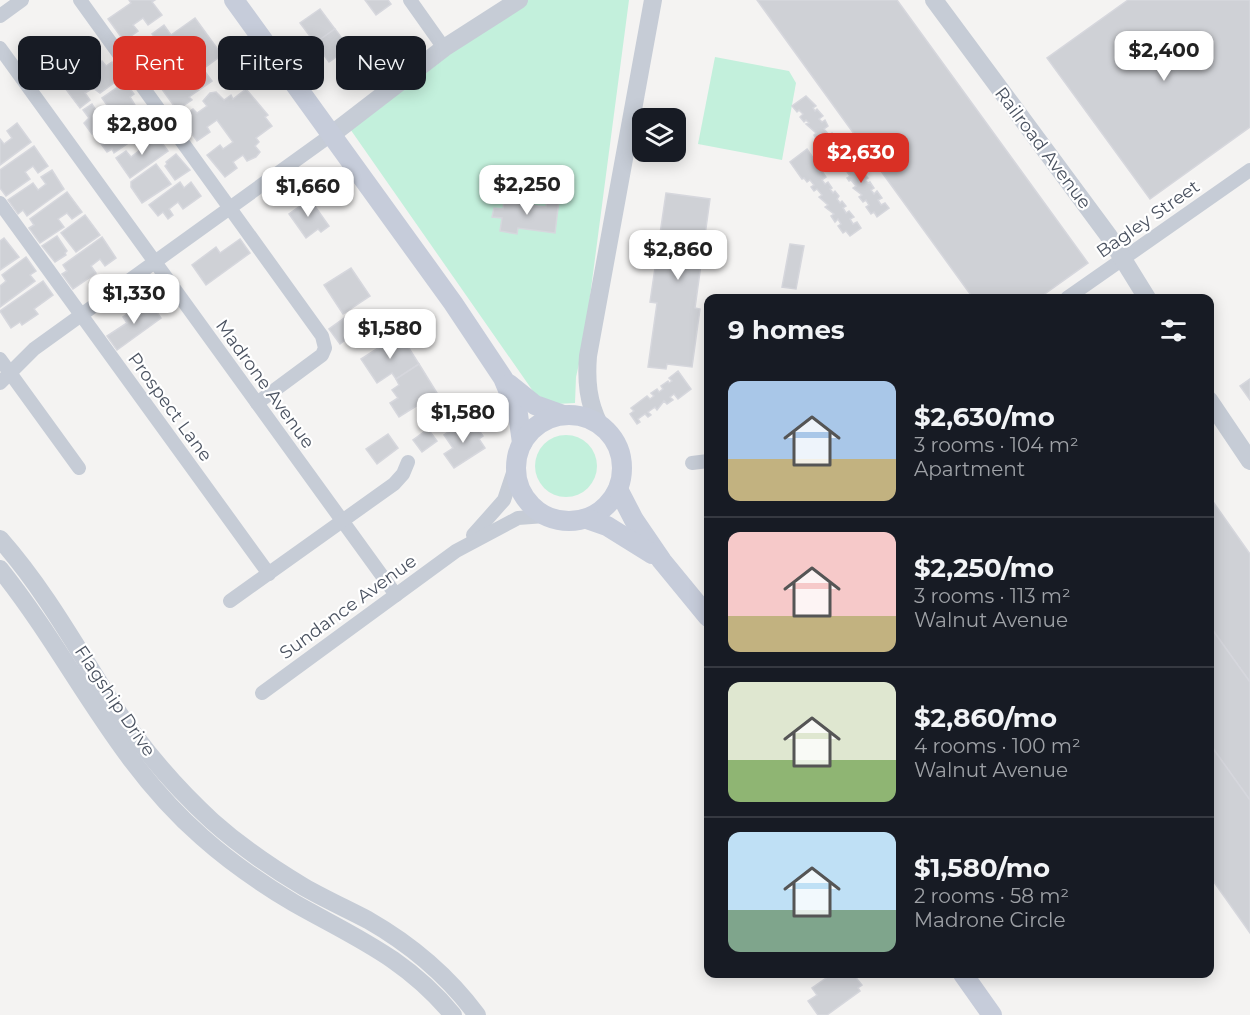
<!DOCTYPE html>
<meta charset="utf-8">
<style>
:root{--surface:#171b24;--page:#242831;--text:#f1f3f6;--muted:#9ea1a6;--line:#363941;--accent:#d93025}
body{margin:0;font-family:Montserrat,sans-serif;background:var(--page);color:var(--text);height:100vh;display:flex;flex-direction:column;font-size:22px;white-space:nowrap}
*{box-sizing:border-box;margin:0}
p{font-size:20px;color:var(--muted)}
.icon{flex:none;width:33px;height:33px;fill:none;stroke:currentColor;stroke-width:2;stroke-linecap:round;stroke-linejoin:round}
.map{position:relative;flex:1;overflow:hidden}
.details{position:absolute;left:704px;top:294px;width:510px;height:684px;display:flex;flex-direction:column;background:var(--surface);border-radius:12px;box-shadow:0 3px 15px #0003}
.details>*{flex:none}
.guide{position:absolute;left:18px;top:36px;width:570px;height:54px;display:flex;gap:12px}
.controls{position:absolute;left:632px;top:108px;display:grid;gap:12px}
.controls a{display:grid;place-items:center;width:54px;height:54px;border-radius:12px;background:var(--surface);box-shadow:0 3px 15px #0003;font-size:30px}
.price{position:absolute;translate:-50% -51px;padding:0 14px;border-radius:12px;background:#fff;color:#222;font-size:20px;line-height:39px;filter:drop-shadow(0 2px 3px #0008)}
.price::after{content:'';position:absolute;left:50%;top:36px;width:18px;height:14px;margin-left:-9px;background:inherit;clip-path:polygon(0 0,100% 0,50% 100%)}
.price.active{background:var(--accent);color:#fff}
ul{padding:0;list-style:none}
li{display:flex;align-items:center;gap:18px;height:150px;padding:0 24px}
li+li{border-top:2px solid var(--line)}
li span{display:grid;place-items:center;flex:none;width:168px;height:120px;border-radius:12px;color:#555}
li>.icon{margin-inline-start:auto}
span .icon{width:72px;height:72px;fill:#fffc;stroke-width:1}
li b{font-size:26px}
h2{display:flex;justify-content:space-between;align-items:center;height:72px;padding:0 24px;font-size:26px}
.pill{padding:0 21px;border-radius:12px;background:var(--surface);box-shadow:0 3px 15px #0003;font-size:21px;line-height:54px}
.pill.active{background:var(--accent);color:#fff}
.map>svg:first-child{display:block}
.green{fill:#c3f0dc}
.building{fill:#cfd1d6;stroke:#d6d7dd;stroke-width:1.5}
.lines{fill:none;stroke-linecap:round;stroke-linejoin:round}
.minor{stroke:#c6ccd6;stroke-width:14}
.tertiary{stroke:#c6ccd6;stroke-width:18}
.secondary{stroke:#c6ccda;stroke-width:20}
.labels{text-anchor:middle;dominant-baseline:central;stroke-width:4.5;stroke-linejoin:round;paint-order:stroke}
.street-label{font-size:18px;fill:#4a5260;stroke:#fff}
</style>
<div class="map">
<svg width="1250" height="1015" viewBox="0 0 1250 1015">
<rect width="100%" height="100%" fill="#f4f3f2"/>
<g class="green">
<polygon points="523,0 629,0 584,342 576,377 575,403 556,404 535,394 348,126"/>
<polygon points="715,57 789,71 796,83 782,160 698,144"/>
<circle cx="566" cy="466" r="31"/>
</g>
<g class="building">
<polygon points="129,0 155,0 152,2 162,15 148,25 143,18 133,25 138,31 124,41 108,19 131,3"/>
<polygon points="365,0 388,0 391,4 376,15"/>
<polygon points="757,0 897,0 1088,263 1039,298 973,298"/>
<polygon points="1128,0 1250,0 1250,127 1150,199 1047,58"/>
<polygon points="320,9 335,29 315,43 300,23"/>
<polygon points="195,18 222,55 203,69 212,81 189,97 192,100 177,110 161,88 182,72 168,53 158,60 162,65 148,76 130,51 143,42 146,46 156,39 152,34 164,25 171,35"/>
<polygon points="335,29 349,48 329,62 315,43"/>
<polygon points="102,61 106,66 112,62 122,77 100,93 93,88 85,93 90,100 80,108 65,88"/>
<polygon points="125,82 134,94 130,97 135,105 92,134 84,123 89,118 83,110 92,104 97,112 107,105 102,98"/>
<polygon points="246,89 268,115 265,117 272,126 256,138 259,142 255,146 260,152 256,157 247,161 243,155 233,162 237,168 225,177 207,155 220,145 223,149 233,142 217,120 207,127 210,132 197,141 185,124 187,123 182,117 193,109 197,113 207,106 203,101 210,93 216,92 224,100 231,95 233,99"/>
<polygon points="806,96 816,106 813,108 815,111 817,109 823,116 819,119 822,122 825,120 828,126 824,129 829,135 832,133 835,136 832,138 836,144 839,142 841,145 831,152 827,148 825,150 820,145 823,142 820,138 817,140 814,135 816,133 806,124 809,123 806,120 804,122 800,117 803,114 799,110 797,112 792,106"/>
<polygon points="144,107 156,124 143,133 133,118 133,115"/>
<polygon points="124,117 137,137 114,153 112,149 107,152 96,137"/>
<polygon points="17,123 31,142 0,165 0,139 4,144 12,138 7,131"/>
<polygon points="147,135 151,140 157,136 168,151 130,178 116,158 126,151 131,157 140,150 135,143"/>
<polygon points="34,146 48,166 38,173 33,166 25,172 30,179 6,196 0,188 0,170"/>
<polygon points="807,149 826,177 822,180 825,184 828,182 832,188 830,189 833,193 835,191 839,196 837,199 840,203 842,201 846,206 843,208 846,213 849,211 854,217 850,219 853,224 857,222 861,228 850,236 846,231 843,233 838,226 841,224 838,219 835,222 831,216 834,214 825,207 828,205 819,197 822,195 817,189 814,191 811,187 814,185 810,180 807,182 804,178 802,179 790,162"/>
<polygon points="842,151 845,156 850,153 854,159 850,161 853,165 856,162 860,169 858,171 861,174 863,172 868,178 865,180 868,183 870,182 874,188 871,190 874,194 877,191 882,198 878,200 881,205 885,203 889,208 877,217 874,212 871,214 866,207 869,205 866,200 863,202 859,197 862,195 853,188 856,186 851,180 849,181 847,178 850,176 845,169 842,171 839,168 842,166 838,160 835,162 832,159"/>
<polygon points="176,154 190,170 175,180 165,166 167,164 166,162"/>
<polygon points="156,164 171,184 142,203 131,187 131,182"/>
<polygon points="52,170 64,189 27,216 23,210 18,214 8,200 33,183 38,190 46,184 41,177"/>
<polygon points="180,182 184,188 191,182 201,196 183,209 178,202 169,209 173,215 168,219 163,212 158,216 149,205"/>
<polygon points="67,192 82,212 72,219 67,213 58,219 64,227 40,243 29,228 34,225 30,219"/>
<polygon points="666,193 710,199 695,308 700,309 692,367 667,364 666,369 648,367 657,303 650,302"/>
<polygon points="505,194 523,197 522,204 546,207 547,198 559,200 555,233 518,228 517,234 500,231 502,218 492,217 494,208 503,209"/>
<polygon points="307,195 329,226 321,232 318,229 306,238 289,214 300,206 297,202"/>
<polygon points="85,215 100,235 76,252 61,233"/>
<polygon points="57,236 67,251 65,253 66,255 55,262 42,246"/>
<polygon points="102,237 116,258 105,266 100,259 91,266 96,273 73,289 62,274 67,271 63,265"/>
<polygon points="4,238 19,257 0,270 0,241"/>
<polygon points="240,239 250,253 206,285 192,265 216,247 220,253"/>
<polygon points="790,244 804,246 796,289 782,287"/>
<polygon points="26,257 36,271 30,275 35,281 0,307 0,286 6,281 2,275"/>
<polygon points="351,268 370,296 343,314 324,285"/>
<polygon points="43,281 53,295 34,309 38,314 22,325 20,322 11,328 0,311"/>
<polygon points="150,302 161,318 117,350 107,336 127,323 123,317 139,305 142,308"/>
<polygon points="354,311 365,325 340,344 329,329"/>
<polygon points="400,334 419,364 396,379 392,373 377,383 361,359"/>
<polygon points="419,364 437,393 399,417 390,403 398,398 392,390 399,385 396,379"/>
<polygon points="678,371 691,389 678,399 674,394 670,397 673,400 667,404 664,401 657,410 655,407 648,412 651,415 648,417 645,414 638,419 640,422 637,424 630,414 634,411 631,408 647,396 650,399 654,396 651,393 657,389 659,392 663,389 661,386 668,381 669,383 672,381 669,378"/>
<polygon points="1250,379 1250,400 1240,386"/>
<polygon points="465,420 471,429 476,426 483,436 479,439 485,448 454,468 444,454 453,448 444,435"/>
<polygon points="428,429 437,441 422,452 413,440"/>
<polygon points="388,434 398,448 377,464 366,449"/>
<polygon points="1209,496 1250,554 1250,682 1209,625"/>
<polygon points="1209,625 1250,682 1250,800 1209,743"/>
<polygon points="1209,743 1250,800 1250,933 1209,875"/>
<polygon points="832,974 835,977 840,974 853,974 862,985 858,988 860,991 827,1015 818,1015 808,1001 817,995 812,988"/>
</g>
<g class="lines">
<g class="minor">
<polyline points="80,0 322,336 325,348 322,355 257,403"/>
<polyline points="410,0 444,48"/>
<polyline points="0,16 22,0"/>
<polyline points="0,48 396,595"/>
<polyline points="0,203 269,574"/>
<polyline points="1067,298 1250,170"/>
<polyline points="0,359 79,468"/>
<polyline points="0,383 34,349 331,135"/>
<polyline points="692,463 708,461"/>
<polyline points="473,535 504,500 515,467"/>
<polyline points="230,601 394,484 403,474 408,462"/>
<polyline points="262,693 456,551 518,518 545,516"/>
</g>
<g class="tertiary">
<polyline points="934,0 1108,235 1147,298"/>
<polyline points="331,135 444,48 519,0"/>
<polyline points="1209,400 1250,461"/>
<path d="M599 424C588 402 586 381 588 356L653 0"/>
<path d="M0 539C44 589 75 645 110 700 139 745 173 785 212 821 240 846 272 868 304 887 325 899 347 909 368 920 410 944 448 976 477 1015"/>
<path d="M0 569C72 659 114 760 202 837 230 862 262 884 294 903 356 938 406 958 453 1015"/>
</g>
<g class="secondary">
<polyline points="234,0 453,303 503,378 518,414 522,443"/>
<polyline points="509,384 535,405 563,415"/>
<circle cx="569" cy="468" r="53"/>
<polyline points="618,489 634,520 662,561 708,617"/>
<polyline points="587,519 607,526 652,554"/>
<polyline points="963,974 992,1015"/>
</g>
</g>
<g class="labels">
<g class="street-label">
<text transform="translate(1043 148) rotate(53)">Railroad Avenue</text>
<text transform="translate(1148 219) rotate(-35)">Bagley Street</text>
<text transform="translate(265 384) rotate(54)">Madrone Avenue</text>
<text transform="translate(170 407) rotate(54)">Prospect Lane</text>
<text transform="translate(348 607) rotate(-36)">Sundance Avenue</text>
<text transform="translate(115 701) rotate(56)">Flagship Drive</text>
</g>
</g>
</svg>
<div class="controls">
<a><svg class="icon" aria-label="layers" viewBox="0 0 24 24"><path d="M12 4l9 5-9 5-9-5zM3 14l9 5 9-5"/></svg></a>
</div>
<b class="price" style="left:1164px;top:82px">$2,400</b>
<b class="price" style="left:142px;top:156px">$2,800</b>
<b class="price active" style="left:861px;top:184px">$2,630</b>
<b class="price" style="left:527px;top:216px">$2,250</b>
<b class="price" style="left:308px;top:218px">$1,660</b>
<b class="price" style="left:678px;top:281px">$2,860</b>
<b class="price" style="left:134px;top:325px">$1,330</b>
<b class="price" style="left:390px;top:360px">$1,580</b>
<b class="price" style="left:463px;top:444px">$1,580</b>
<div class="guide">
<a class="pill">Buy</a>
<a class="pill active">Rent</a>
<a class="pill">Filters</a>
<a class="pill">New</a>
</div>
<section class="details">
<h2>9 homes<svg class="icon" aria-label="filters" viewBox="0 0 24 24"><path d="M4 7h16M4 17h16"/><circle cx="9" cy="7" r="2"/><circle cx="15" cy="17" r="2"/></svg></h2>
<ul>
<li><span style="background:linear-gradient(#a9c7e8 65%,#c2b280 0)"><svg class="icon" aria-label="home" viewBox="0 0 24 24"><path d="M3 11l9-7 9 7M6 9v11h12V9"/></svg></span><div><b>$2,630/mo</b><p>3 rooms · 104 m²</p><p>Apartment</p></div></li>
<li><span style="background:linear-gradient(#f6c9c9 70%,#c2b280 0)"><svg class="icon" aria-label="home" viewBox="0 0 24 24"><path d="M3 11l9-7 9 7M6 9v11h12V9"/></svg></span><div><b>$2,250/mo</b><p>3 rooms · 113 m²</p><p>Walnut Avenue</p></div></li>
<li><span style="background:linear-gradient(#dfe7d0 65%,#8fb573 0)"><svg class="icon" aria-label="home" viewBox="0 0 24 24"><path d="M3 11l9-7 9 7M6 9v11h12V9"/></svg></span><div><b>$2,860/mo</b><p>4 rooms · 100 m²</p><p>Walnut Avenue</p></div></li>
<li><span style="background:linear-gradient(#bfe0f5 65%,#7fa58c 0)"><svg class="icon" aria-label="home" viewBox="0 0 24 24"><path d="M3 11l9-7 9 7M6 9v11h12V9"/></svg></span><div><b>$1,580/mo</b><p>2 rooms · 58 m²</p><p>Madrone Circle</p></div></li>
</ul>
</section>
</div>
